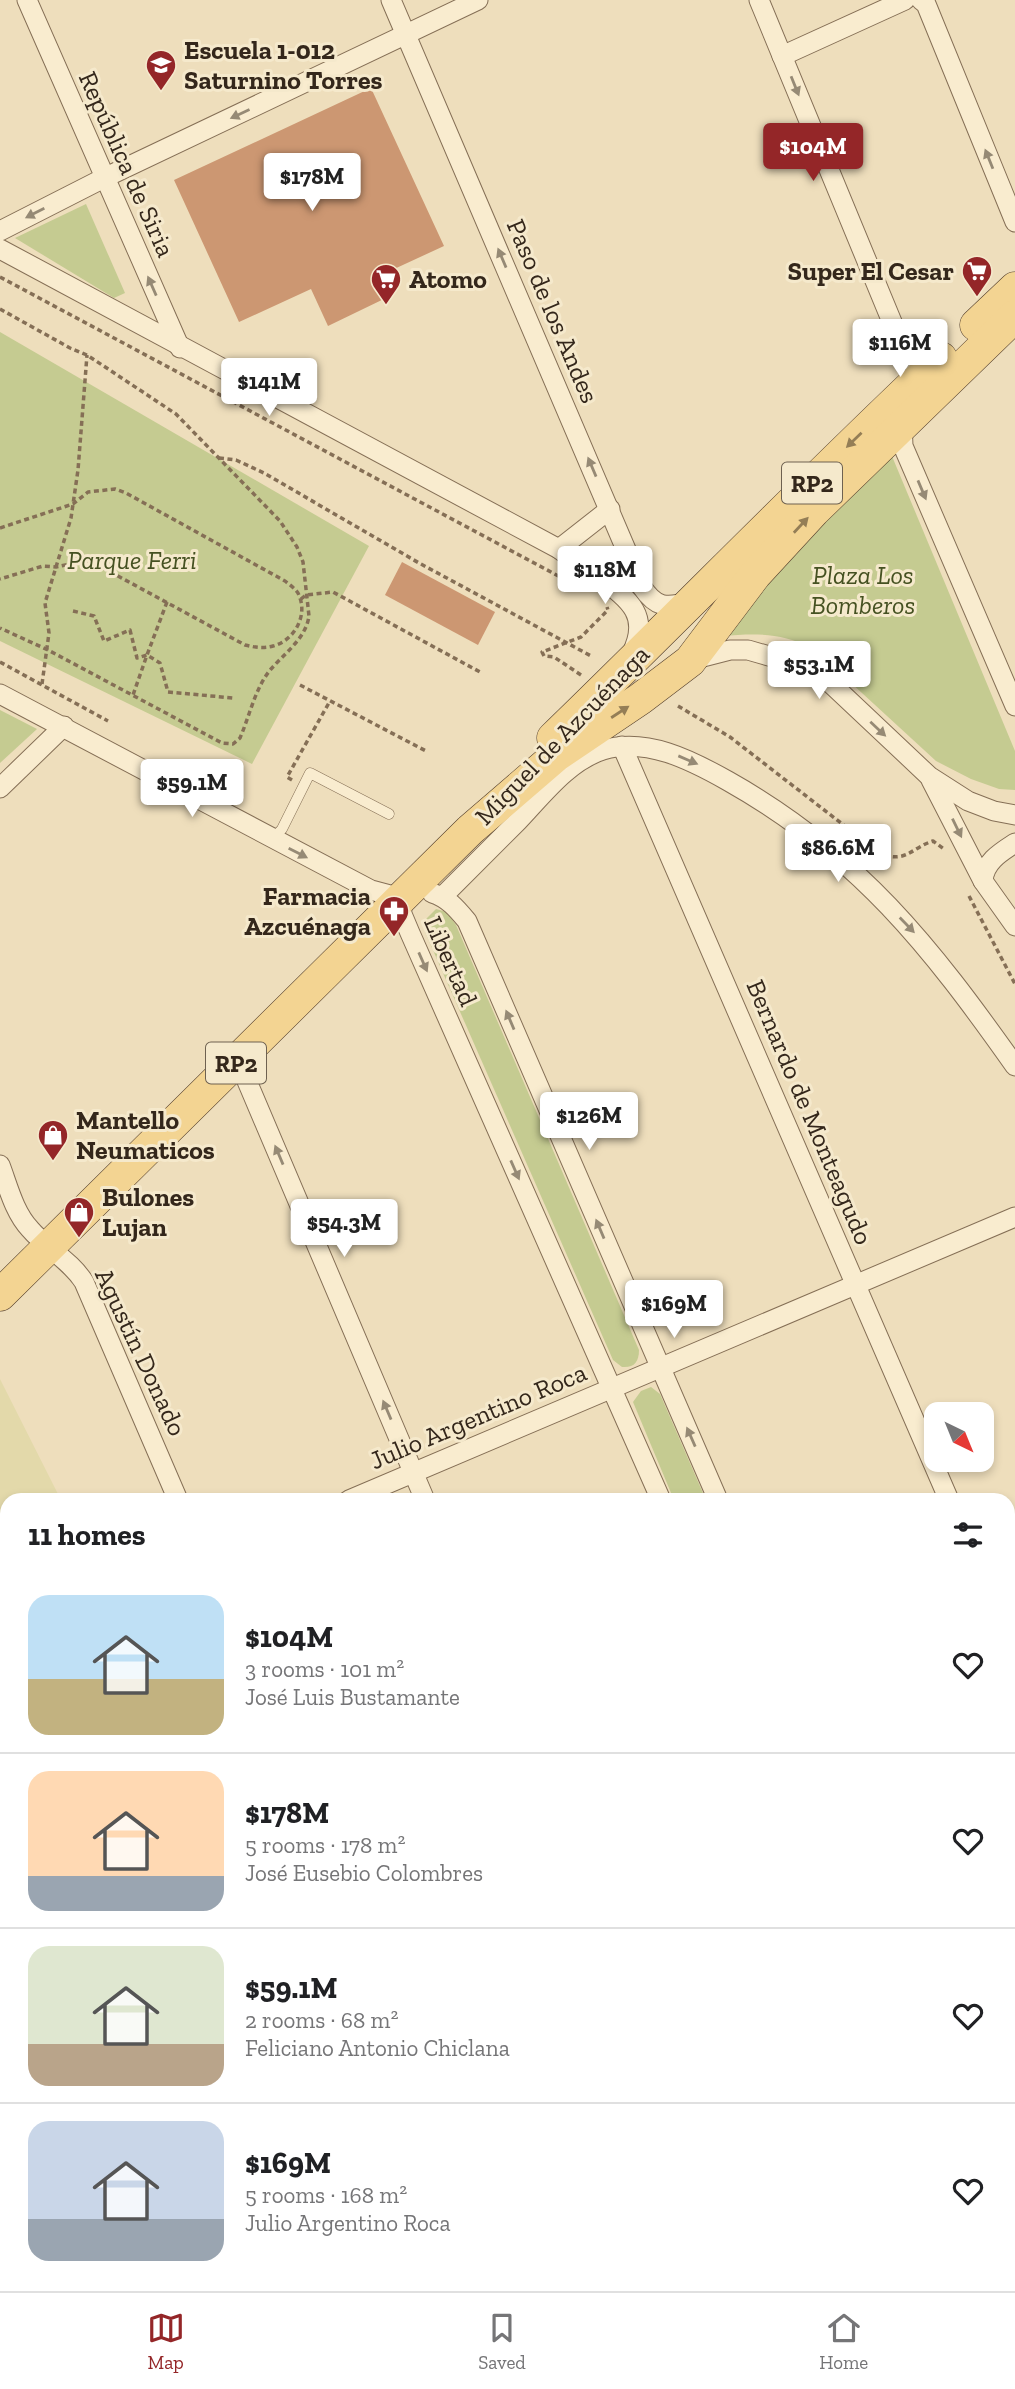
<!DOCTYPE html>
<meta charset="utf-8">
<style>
:root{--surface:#fff;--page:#f6f6f6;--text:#202124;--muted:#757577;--line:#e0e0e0;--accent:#942628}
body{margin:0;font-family:"Zilla Slab",serif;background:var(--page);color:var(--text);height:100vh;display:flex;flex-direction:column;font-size:26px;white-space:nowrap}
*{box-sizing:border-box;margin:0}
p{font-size:23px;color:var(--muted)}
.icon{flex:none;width:38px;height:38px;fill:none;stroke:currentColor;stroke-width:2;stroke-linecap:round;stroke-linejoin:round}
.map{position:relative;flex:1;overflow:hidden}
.drawer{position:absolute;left:0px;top:1493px;width:1015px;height:800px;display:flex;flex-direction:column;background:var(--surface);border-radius:21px 21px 0 0;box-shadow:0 4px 10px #0003}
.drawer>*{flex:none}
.needle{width:46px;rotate:137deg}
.fabs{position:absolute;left:924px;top:1402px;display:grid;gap:14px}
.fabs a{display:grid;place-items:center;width:70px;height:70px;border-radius:14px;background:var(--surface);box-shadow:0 4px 10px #0003;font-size:35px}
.price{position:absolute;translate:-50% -60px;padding:0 16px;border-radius:7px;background:#fff;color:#222;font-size:23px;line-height:46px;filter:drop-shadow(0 2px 4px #0008)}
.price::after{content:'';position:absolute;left:50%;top:42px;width:21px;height:16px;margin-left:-10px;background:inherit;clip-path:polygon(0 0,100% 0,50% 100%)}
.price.active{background:var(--accent);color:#fff}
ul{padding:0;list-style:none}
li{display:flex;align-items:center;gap:21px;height:175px;padding:0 28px}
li+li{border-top:2px solid var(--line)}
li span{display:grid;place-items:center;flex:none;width:196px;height:140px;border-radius:21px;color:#555}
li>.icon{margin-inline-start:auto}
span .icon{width:84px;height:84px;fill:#fffc;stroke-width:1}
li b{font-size:30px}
h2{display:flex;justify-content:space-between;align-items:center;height:84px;padding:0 28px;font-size:30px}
.dock{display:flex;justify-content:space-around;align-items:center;height:98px;border-top:2px solid var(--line);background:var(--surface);font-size:19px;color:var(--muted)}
.dock a{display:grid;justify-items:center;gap:4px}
.dock .active{color:var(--accent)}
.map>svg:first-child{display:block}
.farmland{fill:#e3d9aa}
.green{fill:#c5cb91}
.building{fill:#cc9772}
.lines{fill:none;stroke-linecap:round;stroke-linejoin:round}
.service-casing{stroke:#856f56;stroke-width:11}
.minor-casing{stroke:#856f56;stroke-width:21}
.primary-casing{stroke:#523d2b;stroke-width:33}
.path{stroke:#856f56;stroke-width:3.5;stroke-dasharray:5 3.5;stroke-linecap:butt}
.service{stroke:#f9eccf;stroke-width:10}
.minor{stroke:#f9eccf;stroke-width:19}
.primary{stroke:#f3d492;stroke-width:32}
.oneway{fill:#968a75}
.oneway2{fill:#947e56}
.labels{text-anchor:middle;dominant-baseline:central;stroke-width:6;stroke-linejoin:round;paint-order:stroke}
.shield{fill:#f5e9cc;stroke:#6e6150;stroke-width:2}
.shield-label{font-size:24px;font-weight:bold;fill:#34271b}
.poi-label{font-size:26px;font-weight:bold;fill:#34271b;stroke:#f5e9cc;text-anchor:start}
.street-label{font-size:26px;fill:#34271b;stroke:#f5e9cc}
.park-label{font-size:26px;font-style:italic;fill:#455121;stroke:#f5e9cc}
</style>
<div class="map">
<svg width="1015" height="2291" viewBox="0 0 1015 2291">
<rect width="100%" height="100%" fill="#eedebc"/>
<polygon class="farmland" points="0,1379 61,1500 7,1500 7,2286 462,2286 464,2291 0,2291"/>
<g class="green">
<polygon points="86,204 125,293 114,298 15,238"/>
<polygon points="0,332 369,546 252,764 0,641"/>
<path d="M889 449 1015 751V790L999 789 971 779 936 761 813 648C780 633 758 633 722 636L754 593Z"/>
<polygon points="0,710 37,729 0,763"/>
<path d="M436 909 447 912 456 925 639 1350C639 1362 634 1368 622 1367L613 1360 425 932V920Z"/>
<polygon points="651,1387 660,1394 706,1500 674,1500 633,1402 641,1391"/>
<polygon points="1008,2195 1015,2211 1015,2282 1008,2266"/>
</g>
<g class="building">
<polygon points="371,88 444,246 379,276 388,297 328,326 311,289 239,322 174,180"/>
<polygon points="402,562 495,612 478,645 385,595"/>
</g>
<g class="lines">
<g class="service-casing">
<polyline id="service" points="272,840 282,829 310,773 389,814"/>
</g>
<g class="minor-casing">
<g id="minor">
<polyline points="27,0 180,348"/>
<path d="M391 0 642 587C656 608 666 608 689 602"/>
<path d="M759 0 904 351C911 363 920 370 935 371"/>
<polyline points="921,0 926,4 1015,222"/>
<polyline points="782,56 905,0"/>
<polyline points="0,231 104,178 478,0"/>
<path d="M0 249 559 549C572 559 586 568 600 578 630 600 651 616 631 655"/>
<polyline points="902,422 903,446 1015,706"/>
<polyline points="559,549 610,509"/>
<polyline points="691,660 730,650 748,650 804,666 825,678 929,776 968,801 994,811 1015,815"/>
<polyline points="0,694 371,890 401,898"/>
<polyline points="622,746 949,1500"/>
<polyline points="931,780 983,881 1015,926"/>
<polyline points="0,788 64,726"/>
<path d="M983 881C984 862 1001 852 1015 843"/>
<path d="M432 893C448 898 457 909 467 921L718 1500"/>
<path d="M443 896C468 871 493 846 518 821 542 796 568 761 603 750 646 737 691 760 728 781 858 854 931 947 1015 1066"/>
<polyline points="401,898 402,914 410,933 661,1500"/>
<polyline points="238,1060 425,1500"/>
<path d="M0 1165C8 1186 14 1212 30 1229 46 1248 71 1261 84 1282L178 1500"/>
<polyline points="349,1500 1015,1217"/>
<polyline points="1008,1635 1015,1651"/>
<polyline points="1008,1779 1015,1776"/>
<polyline points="1008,2166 1015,2182"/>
<polyline points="555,2286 557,2291"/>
<polyline points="768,2286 770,2291"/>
<polyline points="1001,2286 1003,2291"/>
</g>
</g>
<g class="primary-casing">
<g id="primary">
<polyline points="976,325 1015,288"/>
<path d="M553 738C683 612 809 482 941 358"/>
<polyline points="0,1295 470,830 557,755 640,699 690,661 755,575 814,511 1015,316"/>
</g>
</g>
<g class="path">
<polyline points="0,277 564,579"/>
<path d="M0 309 70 348 87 355 176 414 280 521 297 547 303 562 309 616C306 638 285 653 271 669 255 688 250 715 240 738L233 744 222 743 48 650 0 628"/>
<polyline points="219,458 236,460 264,473 419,563 593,657"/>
<path d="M0 528 73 504 88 492 115 489 126 493 285 581C291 586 298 590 300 598 307 618 293 641 273 646 263 649 254 647 245 645L94 563 79 562 56 567 43 566 0 579"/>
<polyline points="301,599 306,595 333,592 480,672"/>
<polyline points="167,602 147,655 160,663 168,692 233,698"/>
<polyline points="73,611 94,616 104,641 130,630 137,658 147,655 133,695"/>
<polyline points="0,662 108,721"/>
<polyline points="581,675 554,657 544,656 542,652 581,637 608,610 607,607"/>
<polyline points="42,684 49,633 45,603 71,518 78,470 87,355"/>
<polyline points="300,685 426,751"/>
<path d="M678 706 730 737 881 854C907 863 911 848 933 841L944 849"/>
<polyline points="292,780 287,777 330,701"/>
<polyline points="969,896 1015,984"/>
</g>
<use href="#service" class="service"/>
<use href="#minor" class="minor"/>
<use href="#primary" class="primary"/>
</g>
<defs><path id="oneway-solid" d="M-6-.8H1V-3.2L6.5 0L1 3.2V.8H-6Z" transform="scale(1.75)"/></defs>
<g class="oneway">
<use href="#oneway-solid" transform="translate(795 86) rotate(68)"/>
<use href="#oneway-solid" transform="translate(240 114) rotate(155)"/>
<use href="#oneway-solid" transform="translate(989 159) rotate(-112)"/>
<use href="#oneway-solid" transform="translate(35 213) rotate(153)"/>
<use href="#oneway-solid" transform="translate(502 258) rotate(-113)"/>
<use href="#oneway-solid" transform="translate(152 286) rotate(-114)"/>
<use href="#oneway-solid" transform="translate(592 467) rotate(-113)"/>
<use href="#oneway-solid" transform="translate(922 490) rotate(67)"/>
<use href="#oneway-solid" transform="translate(878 729) rotate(43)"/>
<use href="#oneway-solid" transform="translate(688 760) rotate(23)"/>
<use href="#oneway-solid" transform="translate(957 828) rotate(64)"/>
<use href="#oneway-solid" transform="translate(298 853) rotate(27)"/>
<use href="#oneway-solid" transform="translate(907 925) rotate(46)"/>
<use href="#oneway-solid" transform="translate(423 962) rotate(66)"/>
<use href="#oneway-solid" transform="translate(510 1020) rotate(-113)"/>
<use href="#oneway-solid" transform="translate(279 1155) rotate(-113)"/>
<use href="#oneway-solid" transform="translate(515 1170) rotate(66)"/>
<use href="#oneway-solid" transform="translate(600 1229) rotate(-113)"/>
<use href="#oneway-solid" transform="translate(387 1410) rotate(-113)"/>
<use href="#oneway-solid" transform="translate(691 1437) rotate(-114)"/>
</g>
<g class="oneway2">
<use href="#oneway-solid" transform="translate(854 440) rotate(136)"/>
<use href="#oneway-solid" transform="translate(801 525) rotate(-47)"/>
<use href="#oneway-solid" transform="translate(620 712) rotate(-33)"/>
</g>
<defs>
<g id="school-pin" transform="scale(1.575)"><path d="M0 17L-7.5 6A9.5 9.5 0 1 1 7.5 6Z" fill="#942628" stroke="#f5e9cc"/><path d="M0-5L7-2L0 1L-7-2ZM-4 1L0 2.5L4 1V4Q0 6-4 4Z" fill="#fff"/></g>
<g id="supermarket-pin" transform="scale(1.575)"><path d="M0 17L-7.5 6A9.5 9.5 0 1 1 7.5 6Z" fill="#942628" stroke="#f5e9cc"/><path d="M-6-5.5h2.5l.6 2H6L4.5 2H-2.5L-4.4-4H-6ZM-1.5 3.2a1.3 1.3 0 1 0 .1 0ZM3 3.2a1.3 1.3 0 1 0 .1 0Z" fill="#fff"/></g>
<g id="pharmacy-pin" transform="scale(1.575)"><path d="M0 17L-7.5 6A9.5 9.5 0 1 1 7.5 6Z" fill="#942628" stroke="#f5e9cc"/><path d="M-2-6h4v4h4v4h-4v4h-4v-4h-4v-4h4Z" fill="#fff"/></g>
<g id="shop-pin" transform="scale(1.575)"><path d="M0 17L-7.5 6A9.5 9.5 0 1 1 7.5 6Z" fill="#942628" stroke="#f5e9cc"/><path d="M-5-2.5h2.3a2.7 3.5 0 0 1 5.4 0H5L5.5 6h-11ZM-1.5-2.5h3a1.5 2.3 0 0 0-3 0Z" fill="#fff"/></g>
</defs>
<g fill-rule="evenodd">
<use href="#school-pin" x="161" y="65"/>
<use href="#supermarket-pin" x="977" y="271"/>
<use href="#supermarket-pin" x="386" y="279"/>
<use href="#pharmacy-pin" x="394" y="911"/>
<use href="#shop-pin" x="53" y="1135"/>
<use href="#shop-pin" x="79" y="1212"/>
</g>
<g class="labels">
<g class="shield">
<rect x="782" y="462.5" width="60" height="41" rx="5"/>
<rect x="206" y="1042.5" width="60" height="41" rx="5"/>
</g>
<g class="shield-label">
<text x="812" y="483">RP2</text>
<text x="236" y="1063">RP2</text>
</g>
<g class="poi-label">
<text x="184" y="50">Escuela 1-012<tspan x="184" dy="30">Saturnino Torres</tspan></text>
<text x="954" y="271" text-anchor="end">Super El Cesar</text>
<text x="409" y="279">Atomo</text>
<text x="371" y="896" text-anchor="end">Farmacia<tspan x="371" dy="30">Azcuénaga</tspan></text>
<text x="76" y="1120">Mantello<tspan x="76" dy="30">Neumaticos</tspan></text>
<text x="102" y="1197">Bulones<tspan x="102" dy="30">Lujan</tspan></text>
</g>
<g class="street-label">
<text transform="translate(127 164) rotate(66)">República de Siria</text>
<text transform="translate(553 311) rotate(67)">Paso de los Andes</text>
<text transform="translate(562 735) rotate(-46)">Miguel de Azcuénaga</text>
<text transform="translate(451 961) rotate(66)">Libertad</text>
<text transform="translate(810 1112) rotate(67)">Bernardo de Monteagudo</text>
<text transform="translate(141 1352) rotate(65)">Agustín Donado</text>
<text transform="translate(478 1416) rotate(-23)">Julio Argentino Roca</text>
</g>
<g class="park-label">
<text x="132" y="560">Parque Ferri</text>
<text x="863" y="575">Plaza Los<tspan x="863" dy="30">Bomberos</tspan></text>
</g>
</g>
</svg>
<div class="fabs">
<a><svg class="needle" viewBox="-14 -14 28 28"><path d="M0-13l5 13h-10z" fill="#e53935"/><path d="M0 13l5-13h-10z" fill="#757577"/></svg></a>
</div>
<b class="price active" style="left:813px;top:183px">$104M</b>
<b class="price" style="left:312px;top:213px">$178M</b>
<b class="price" style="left:900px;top:379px">$116M</b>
<b class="price" style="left:269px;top:418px">$141M</b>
<b class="price" style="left:605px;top:606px">$118M</b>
<b class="price" style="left:819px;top:701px">$53.1M</b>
<b class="price" style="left:192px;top:819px">$59.1M</b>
<b class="price" style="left:838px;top:884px">$86.6M</b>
<b class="price" style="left:589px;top:1152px">$126M</b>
<b class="price" style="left:344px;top:1259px">$54.3M</b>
<b class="price" style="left:674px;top:1340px">$169M</b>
<section class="drawer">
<h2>11 homes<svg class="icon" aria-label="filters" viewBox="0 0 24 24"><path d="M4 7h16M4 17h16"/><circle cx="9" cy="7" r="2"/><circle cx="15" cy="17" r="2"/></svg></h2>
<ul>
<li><span style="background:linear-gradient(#bfe0f5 60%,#c2b280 0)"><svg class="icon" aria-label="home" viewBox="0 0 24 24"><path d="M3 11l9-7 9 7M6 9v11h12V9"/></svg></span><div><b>$104M</b><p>3 rooms · 101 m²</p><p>José Luis Bustamante</p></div><svg class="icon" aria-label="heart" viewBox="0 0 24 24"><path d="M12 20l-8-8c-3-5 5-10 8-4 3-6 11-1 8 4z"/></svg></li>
<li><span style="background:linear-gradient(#ffd9b3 75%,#9aa5b1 0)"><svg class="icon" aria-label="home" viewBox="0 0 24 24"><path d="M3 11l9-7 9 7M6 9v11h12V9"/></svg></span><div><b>$178M</b><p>5 rooms · 178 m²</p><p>José Eusebio Colombres</p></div><svg class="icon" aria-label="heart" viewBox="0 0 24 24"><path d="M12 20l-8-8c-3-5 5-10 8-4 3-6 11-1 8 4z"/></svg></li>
<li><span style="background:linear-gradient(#dfe7d0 70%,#b9a48a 0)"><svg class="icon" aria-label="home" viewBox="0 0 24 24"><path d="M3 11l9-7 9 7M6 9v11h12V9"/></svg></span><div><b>$59.1M</b><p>2 rooms · 68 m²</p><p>Feliciano Antonio Chiclana</p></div><svg class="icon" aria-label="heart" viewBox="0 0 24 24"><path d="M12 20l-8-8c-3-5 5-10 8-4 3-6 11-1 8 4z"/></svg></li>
<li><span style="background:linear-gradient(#c9d6e8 70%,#9aa5b1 0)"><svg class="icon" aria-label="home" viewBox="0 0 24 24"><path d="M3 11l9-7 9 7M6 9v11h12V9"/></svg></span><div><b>$169M</b><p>5 rooms · 168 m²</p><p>Julio Argentino Roca</p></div><svg class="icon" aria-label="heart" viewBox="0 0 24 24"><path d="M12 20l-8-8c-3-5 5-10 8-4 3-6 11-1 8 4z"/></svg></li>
</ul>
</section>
</div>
<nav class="dock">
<a class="active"><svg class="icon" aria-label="map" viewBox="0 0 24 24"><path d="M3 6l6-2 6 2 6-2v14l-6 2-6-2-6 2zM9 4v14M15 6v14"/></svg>Map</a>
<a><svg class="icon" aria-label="saved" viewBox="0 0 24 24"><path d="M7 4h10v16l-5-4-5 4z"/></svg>Saved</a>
<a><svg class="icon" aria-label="home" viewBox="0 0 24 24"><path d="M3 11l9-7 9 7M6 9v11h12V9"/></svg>Home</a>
</nav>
